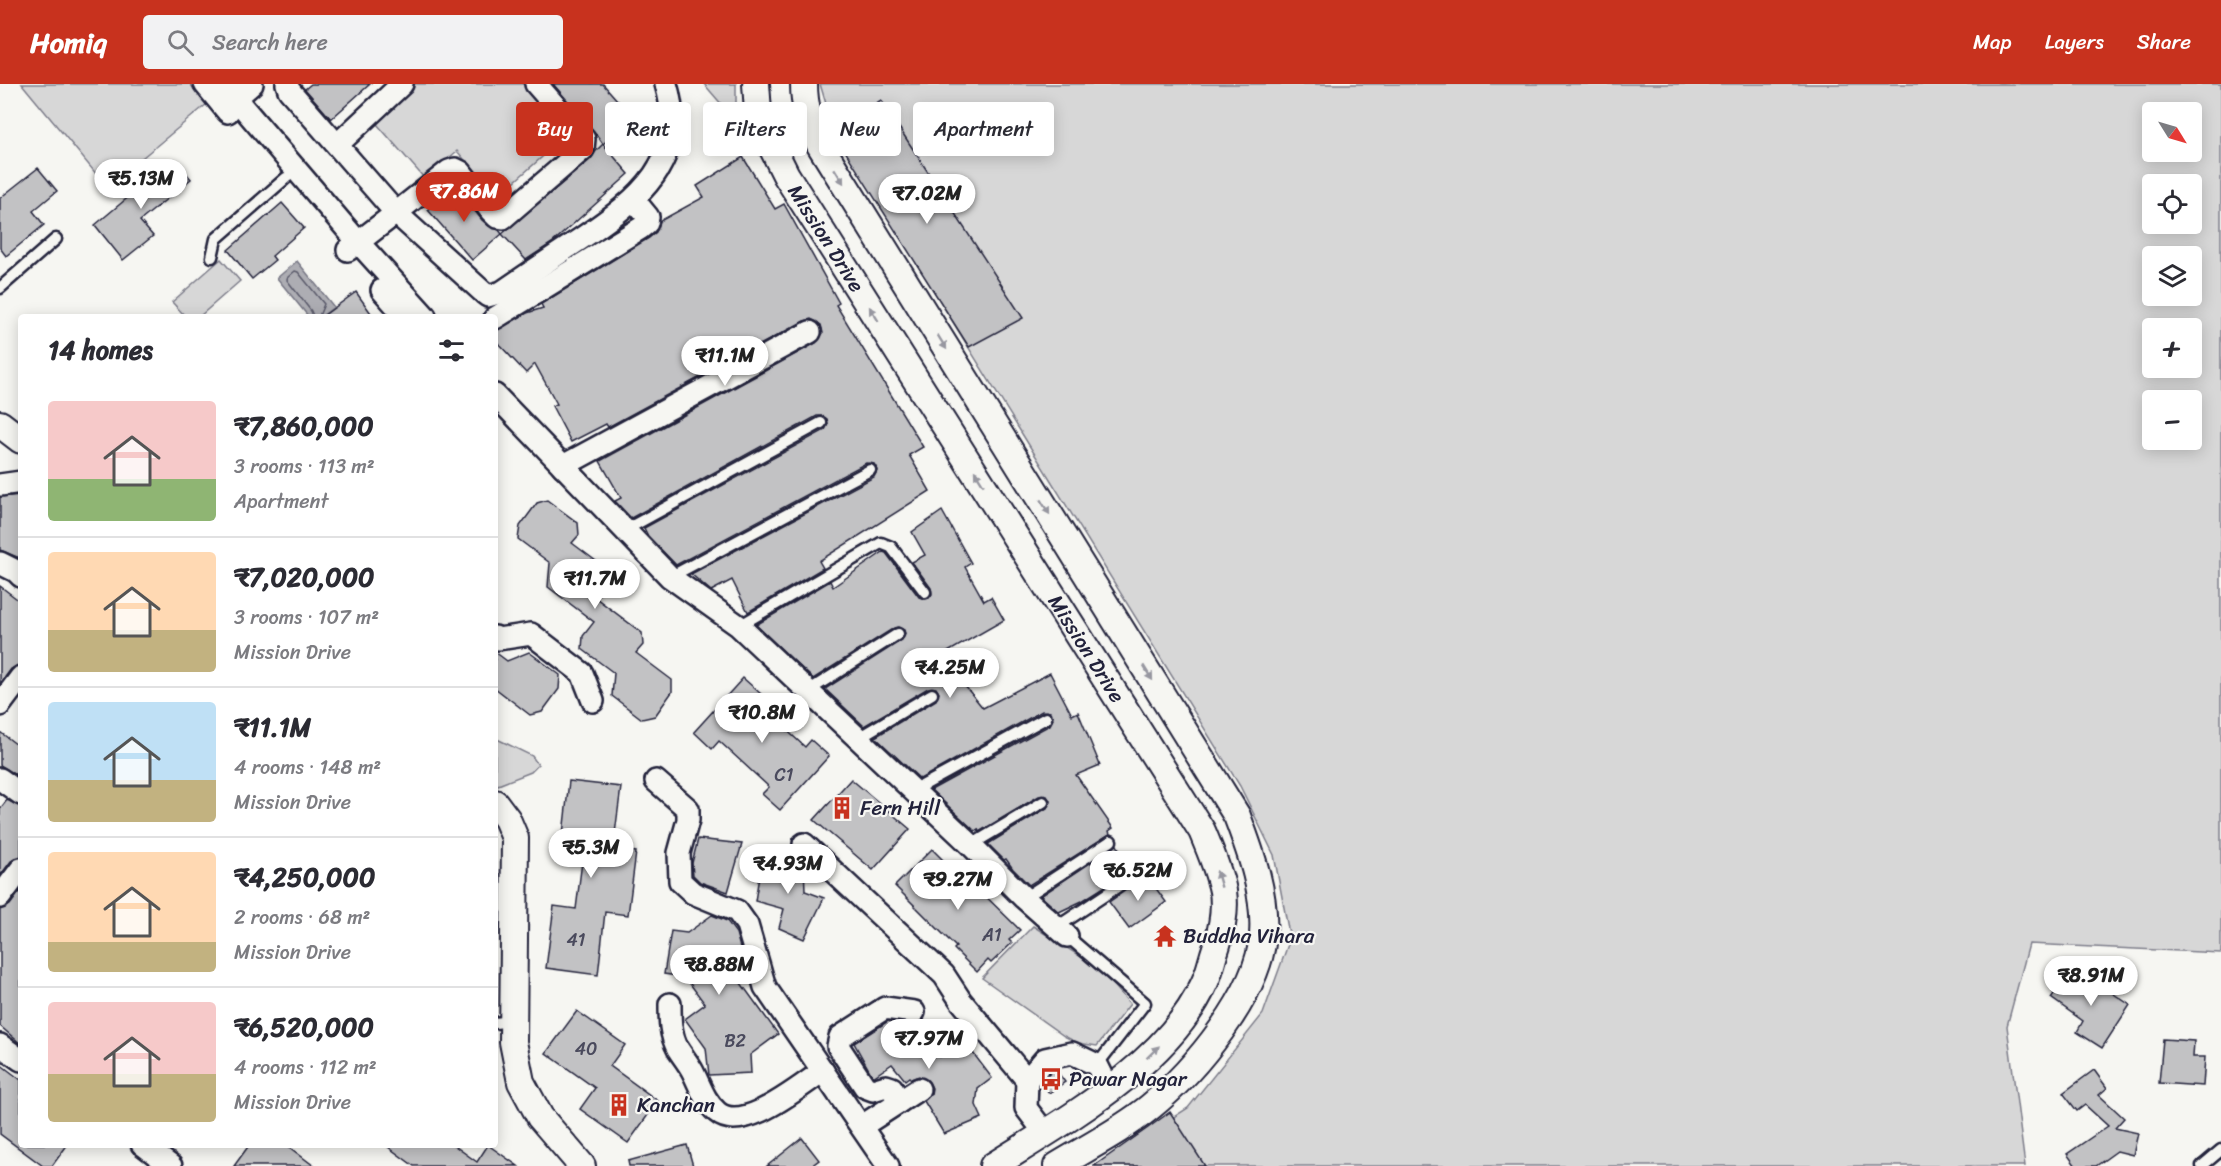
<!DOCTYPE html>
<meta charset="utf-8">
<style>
:root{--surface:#fff;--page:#f2f2f3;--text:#2b2b33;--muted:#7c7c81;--line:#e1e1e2;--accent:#c8321e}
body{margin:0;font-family:Sriracha,sans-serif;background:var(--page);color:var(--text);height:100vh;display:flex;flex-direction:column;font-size:22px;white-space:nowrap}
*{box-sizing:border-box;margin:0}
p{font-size:20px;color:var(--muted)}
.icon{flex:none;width:33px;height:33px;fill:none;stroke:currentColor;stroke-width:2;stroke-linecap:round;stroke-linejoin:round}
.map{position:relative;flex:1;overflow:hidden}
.details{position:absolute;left:18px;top:230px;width:480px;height:834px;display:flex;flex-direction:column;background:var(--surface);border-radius:6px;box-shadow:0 3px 15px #0003}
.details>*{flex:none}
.guide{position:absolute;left:516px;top:18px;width:570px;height:54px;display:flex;gap:12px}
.needle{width:39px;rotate:127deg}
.tools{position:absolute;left:2142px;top:18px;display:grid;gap:12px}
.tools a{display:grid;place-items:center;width:60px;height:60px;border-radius:6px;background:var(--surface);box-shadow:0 3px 15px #0003;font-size:30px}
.price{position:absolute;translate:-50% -51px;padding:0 14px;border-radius:21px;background:#fff;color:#222;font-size:20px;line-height:39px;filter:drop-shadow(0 2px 3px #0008)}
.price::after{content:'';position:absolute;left:50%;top:36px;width:18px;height:14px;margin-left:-9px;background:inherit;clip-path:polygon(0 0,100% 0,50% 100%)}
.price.on{background:var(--accent);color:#fff}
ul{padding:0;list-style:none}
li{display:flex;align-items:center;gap:18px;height:150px;padding:0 30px}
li+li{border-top:2px solid var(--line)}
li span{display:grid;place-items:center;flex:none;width:168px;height:120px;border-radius:6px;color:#555}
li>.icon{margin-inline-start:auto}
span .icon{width:72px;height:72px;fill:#fffc;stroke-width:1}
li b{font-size:26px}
h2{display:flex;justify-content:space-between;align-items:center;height:72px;padding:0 30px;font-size:26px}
.pill{padding:0 21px;border-radius:6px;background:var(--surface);box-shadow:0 3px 15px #0003;font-size:21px;line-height:54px}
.pill.on{background:var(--accent);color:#fff}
header{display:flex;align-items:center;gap:36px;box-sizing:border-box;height:84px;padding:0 30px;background:var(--accent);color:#fff}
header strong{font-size:28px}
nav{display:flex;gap:33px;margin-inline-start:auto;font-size:21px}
.search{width:420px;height:54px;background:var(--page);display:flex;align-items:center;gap:15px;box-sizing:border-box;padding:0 21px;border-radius:6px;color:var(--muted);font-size:22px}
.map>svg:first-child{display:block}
.green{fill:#d7d7d7;stroke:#7c7c89;stroke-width:1.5;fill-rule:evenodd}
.water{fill:#adadb3;stroke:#757583;stroke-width:1.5}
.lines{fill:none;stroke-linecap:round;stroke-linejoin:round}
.shore{stroke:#5a5a6b;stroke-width:1.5}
.building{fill:#c2c2c4;stroke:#22223b;stroke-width:1.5}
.service-casing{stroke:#22223b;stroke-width:15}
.minor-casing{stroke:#22223b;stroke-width:26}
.tertiary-casing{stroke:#22223b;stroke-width:30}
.service{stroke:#f6f6f2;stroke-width:10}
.minor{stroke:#f6f6f2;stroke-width:21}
.tertiary{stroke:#f6f6f2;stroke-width:26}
.oneway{fill:#9797a0}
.labels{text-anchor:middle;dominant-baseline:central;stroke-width:4.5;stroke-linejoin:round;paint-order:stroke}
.number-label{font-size:18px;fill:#4a4a5d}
.street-label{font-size:21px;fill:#22223b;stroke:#f6f6f2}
.poi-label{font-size:21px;fill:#22223b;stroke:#f6f6f2;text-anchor:start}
</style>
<header>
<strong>Homiq</strong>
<div class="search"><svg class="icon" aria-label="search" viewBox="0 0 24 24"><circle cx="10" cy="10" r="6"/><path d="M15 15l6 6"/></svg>Search here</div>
<nav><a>Map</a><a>Layers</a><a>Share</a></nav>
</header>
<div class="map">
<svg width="2221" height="1082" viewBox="0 0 2221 1082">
<rect width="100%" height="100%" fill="#f6f6f2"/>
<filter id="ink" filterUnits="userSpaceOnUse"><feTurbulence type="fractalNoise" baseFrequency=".0167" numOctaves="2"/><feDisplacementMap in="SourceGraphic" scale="12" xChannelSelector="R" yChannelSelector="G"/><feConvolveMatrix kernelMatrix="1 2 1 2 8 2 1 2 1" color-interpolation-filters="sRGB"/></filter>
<g filter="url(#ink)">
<g class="green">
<polygon points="22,0 190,0 207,20 107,103"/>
<polygon points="407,0 524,0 568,50 497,113 457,67 425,95 370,32"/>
<polygon points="704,0 736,0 736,37"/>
<path d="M820 0H2221V869L2029 860 2007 942 2025 1082H1097L1188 1024 1263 930 1290 855 1274 771 1240 702 834 46ZM2152 28H2192V68H2152ZM2152 100H2192V140H2152ZM2152 172H2192V212H2152ZM2152 244H2192V284H2152ZM2152 316H2192V356H2152Z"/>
<polygon points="221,175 240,197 200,232 185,232 172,218"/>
<polygon points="495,654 532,672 538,681 531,688 498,701 495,698"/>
<polygon points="1033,842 1100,885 1130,920 1097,962 1078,959 1064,952 982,894"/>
</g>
<polygon class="water" points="297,177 334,223 322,232 308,232 277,194"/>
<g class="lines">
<polyline class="shore" points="313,232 311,227 287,196 288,193 295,187 298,188 324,220 319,232"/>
</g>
<g class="building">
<polygon points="311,0 370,0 331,35 305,5"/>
<polygon points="553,0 603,0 633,34 603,60 594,47"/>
<polygon points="881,16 1023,234 969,263 838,56 834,46"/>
<polygon points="603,60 629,90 552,159 526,176 502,150 591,75 596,67"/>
<polygon points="743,73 775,125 784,120 839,219 836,221 923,363 909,371 930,407 819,477 823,484 748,528 732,496 711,507 691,490 874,393 877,387 874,380 866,379 676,481 648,452 644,444 825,346 828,340 827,335 822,332 817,332 631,434 615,417 621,414 600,377 816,259 823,249 821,241 811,235 804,237 608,343 606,340 571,358 552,322 557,320 535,280 526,289 495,256 495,247 527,229 543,224 541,220 649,154 656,148 660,137 704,113 697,102"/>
<polygon points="174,75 191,95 140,137 153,152 123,176 95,141"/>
<polygon points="38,84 57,107 33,127 44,141 6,172 0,164 0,114"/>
<polygon points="455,102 482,136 489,142 499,146 502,150 472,176 428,126"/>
<polygon points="282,119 304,144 272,172 275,176 252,195 228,166"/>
<polygon points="356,208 373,232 323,232"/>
<polygon points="21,411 21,473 17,473 0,466 0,413"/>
<polygon points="547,416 578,439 579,451 572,459 608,486 608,498 596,514 642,549 643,561 636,569 672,596 672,608 655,632 642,635 612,612 614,589 582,565 583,552 594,538 548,503 550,479 518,455 520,442 537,419"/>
<polygon points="942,427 971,479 965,483 984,517 991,513 1004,536 946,569 956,591 983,624 1050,589 1072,631 1078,628 1100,681 1076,691 1113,744 1109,747 1110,750 1029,801 1013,785 1006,775 1004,776 988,760 1047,724 1050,717 1047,712 1039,712 979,748 978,745 975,747 931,706 1050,641 1053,635 1050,628 1042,627 920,695 875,653 936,616 939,609 936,604 928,604 864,642 825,605 902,556 905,550 904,546 898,543 894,544 813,595 756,541 830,497 833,503 883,468 886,469 919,513 925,515 929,514 932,510 931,504 912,478 925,471 912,448"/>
<polygon points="0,502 21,518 21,580 11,585 0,600"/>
<polygon points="495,568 507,577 529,568 560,591 559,605 542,628 530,631 495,604"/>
<polygon points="743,594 761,610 755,617 805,663 811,656 829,672 780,726 762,710 769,703 743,679 719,657 712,665 694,648"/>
<polygon points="0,648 21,664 21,694 0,681"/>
<polygon points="851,695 910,745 873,786 814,736"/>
<polygon points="569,697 621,703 613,765 636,768 628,831 605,828 598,891 546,884 554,822 576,825 584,762 562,759"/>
<polygon points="7,716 21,723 21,772 11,777 0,792 0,725"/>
<polygon points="698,755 742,760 728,808 700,798 693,791 692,779"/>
<polygon points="1117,761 1131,786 1082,817 1059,828 1041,812"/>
<polygon points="932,765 962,795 965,792 1020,846 1009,856 1012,859 991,879 988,876 977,888 954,865 956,863 895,802"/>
<polygon points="762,774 804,781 805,807 824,814 804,855 779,844 784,825 755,817"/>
<polygon points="1144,788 1166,818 1129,845 1109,818 1136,799 1139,792"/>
<polygon points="21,806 21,960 0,942 0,826 10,821"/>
<polygon points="712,831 727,837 736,849 741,867 728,876 741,893 738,895 778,950 750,971 751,989 709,991 706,964 685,935 705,920 685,893 664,890 671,847 687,849"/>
<polygon points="2072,884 2104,906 2105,904 2130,921 2102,964 2077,948 2083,937 2051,914"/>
<polygon points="577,927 625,961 610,982 658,1017 628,1059 580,1025 595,1004 546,969"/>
<polygon points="924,936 940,973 964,957 992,994 978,1005 976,1021 982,1034 944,1050 924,1017 931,1010 932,1004 929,998 919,992 911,995 909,993 905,996 892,980 873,993 854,959 888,937 910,941 918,940"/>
<polygon points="2163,955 2194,957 2193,973 2205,973 2203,1002 2159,999"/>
<polygon points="0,980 21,996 21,1060 68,1060 52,1082 43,1082 0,1050"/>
<polygon points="1056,986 1065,998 1049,1009 1042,998 1052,987"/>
<polygon points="2094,986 2107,1004 2099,1011 2124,1034 2115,1044 2138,1049 2133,1071 2117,1067 2096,1082 2076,1082 2067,1070 2108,1042 2085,1021 2077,1027 2063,1009"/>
<polygon points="1170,1028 1205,1082 1094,1082 1148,1044"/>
<polygon points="802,1054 819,1076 811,1082 767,1082"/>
<polygon points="250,1060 285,1060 314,1082 234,1082"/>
<polygon points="384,1060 452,1060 477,1078 488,1061 518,1082 414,1082"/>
<polygon points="687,1061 693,1082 629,1082 628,1077"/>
</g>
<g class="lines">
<g class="service-casing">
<g id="service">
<polyline points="212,173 216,155 286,94"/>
<polyline points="0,204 56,155"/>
<polyline points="625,446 821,339"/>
<polyline points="670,493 870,386"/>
<polyline points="739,542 881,459 891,463 925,508"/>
<polyline points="808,607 898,550"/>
<polyline points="858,654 932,610"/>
<polyline points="913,707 1046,634"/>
<polyline points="971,761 1043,718"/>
<polyline points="1024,814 1111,757"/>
<polyline points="1057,843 1132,793"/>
<polyline points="1067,852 1145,919 1097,981"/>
<polyline points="495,939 513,937"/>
<polyline points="2202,1082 2221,1066"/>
</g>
</g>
<g class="minor-casing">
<g id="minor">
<polyline points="205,0 228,28"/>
<polyline points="223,0 358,158 425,232"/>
<polyline points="287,0 289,6 396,129 449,87 455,85 461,88 491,127 497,133 503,134 583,65 584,55 536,0"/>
<polyline points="226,23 252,0"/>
<polyline points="338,60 402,0"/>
<path d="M348 166 396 129 484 209 488 212 502 208C528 190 555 172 582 154 639 115 689 77 666 0"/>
<polyline points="382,206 405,232"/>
<polyline points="495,234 641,144 647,139 648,133 634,116"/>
<polyline points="495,311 670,493 739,542 971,761 1024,814 1067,852"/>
<polyline points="563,382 810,248"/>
<polyline points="0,401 21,398"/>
<polyline points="0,479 16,487 21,492"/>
<polyline points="495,553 498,555 531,550 582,589 593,617"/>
<polyline points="0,621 21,593"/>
<polyline points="0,695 21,710"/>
<polyline points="656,697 688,725 688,736 679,769 680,797 693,809 737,827 747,841 765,903 888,1082"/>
<polyline points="804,760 944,891 961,917 1027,996"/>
<polyline points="0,813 21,785"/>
<path d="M670 920C670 936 670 950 678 965 683 973 689 980 693 988 700 1002 705 1018 717 1028 743 1051 801 1001 823 987"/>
<polyline points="0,961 21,976"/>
<polyline points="899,1018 892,1004 886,1002 873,1006 865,1003 838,962 840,953 885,924 914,928"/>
<polyline points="862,1042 919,1005"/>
<polyline points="1045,1049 1026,1024 1027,996 1045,975 1072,969 1097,981 1109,1005"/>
<polyline points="142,1060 171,1082"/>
</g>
</g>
<g class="tertiary-casing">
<g id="tertiary">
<path id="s1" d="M756 0 758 27 769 57 786 91 1202 747C1210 766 1219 787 1223 807 1226 829 1221 849 1214 870 1211 880 1209 890 1204 900 1168 980 1064 1037 993 1082"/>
<path d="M804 0C804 23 810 41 820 61L1237 732C1251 769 1266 810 1263 851 1259 910 1194 987 1150 1023 1122 1046 1088 1063 1057 1082"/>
<polyline points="0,340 21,356"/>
<polyline points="495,719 507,735 515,754 513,958 521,998 540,1033 582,1082"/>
</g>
</g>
<use href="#service" class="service"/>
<use href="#minor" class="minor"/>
<use href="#tertiary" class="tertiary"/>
</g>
<defs><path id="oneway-solid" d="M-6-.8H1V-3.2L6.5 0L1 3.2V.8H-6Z" transform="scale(1.5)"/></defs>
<g class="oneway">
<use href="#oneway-solid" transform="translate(839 92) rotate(58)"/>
<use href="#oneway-solid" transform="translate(874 230) rotate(-122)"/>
<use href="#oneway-solid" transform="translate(942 258) rotate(58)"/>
<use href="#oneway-solid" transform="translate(979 394) rotate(-122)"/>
<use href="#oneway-solid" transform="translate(1045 423) rotate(58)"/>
<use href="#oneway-solid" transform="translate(1148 589) rotate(58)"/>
<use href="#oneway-solid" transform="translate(1219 795) rotate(-106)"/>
<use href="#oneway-solid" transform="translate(1153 968) rotate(-44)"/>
</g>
</g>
<defs>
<g id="building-bare" transform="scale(1.8)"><path d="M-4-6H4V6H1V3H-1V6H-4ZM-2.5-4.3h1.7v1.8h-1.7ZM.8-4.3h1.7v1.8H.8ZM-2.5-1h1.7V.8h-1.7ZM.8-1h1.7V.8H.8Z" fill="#c8321e" stroke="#f6f6f2" stroke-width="2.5" paint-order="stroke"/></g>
<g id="temple-bare" transform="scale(1.8)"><path d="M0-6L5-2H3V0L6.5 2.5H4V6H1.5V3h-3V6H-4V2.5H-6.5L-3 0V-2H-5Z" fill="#c8321e" stroke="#f6f6f2" stroke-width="2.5" paint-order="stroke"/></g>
<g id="bus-bare" transform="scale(1.8)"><path d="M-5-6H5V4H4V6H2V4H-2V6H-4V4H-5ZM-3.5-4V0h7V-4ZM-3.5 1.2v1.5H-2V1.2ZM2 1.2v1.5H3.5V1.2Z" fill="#c8321e" stroke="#f6f6f2" stroke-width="2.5" paint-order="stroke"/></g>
</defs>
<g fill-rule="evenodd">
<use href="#building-bare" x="842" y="724"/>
<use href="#temple-bare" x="1165" y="852"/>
<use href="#bus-bare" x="1051" y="995"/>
<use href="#building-bare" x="619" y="1021"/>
</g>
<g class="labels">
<g class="number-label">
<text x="784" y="691">C1</text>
<text x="992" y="851">A1</text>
<text x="576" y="856">41</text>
<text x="735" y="957">B2</text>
<text x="586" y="965">40</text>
</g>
<g class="street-label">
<text stroke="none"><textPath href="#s1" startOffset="172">Mission Drive</textPath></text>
<text stroke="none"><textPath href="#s1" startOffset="658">Mission Drive</textPath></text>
</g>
<g class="poi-label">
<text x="860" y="724">Fern Hill</text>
<text x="1183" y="852">Buddha Vihara</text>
<text x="1069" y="995">Pawar Nagar</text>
<text x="637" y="1021">Kanchan</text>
</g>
</g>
</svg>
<div class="tools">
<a><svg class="needle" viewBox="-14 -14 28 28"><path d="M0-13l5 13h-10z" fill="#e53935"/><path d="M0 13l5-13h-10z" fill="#7c7c81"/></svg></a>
<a><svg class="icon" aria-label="locate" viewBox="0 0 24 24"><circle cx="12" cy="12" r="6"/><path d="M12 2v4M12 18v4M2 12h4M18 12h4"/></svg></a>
<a><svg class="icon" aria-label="layers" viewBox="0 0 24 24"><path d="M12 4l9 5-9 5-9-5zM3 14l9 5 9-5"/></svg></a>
<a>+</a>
<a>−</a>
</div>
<b class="price" style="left:141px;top:126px">₹5.13M</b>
<b class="price on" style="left:464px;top:139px">₹7.86M</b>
<b class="price" style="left:927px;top:141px">₹7.02M</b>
<b class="price" style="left:725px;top:303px">₹11.1M</b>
<b class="price" style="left:595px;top:526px">₹11.7M</b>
<b class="price" style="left:950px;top:615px">₹4.25M</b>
<b class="price" style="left:762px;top:660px">₹10.8M</b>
<b class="price" style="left:591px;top:795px">₹5.3M</b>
<b class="price" style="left:788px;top:811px">₹4.93M</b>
<b class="price" style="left:1138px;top:818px">₹6.52M</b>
<b class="price" style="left:958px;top:827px">₹9.27M</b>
<b class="price" style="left:719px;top:912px">₹8.88M</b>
<b class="price" style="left:2091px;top:923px">₹8.91M</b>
<b class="price" style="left:929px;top:986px">₹7.97M</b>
<div class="guide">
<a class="pill on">Buy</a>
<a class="pill">Rent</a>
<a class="pill">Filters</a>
<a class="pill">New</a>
<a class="pill">Apartment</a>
</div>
<section class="details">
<h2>14 homes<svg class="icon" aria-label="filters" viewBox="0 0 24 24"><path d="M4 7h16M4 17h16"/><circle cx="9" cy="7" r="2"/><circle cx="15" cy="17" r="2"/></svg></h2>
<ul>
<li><span style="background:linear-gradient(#f6c9c9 65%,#8fb573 0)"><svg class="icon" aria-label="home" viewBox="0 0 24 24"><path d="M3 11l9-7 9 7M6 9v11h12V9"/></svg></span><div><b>₹7,860,000</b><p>3 rooms · 113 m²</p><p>Apartment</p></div></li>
<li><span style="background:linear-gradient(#ffd9b3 65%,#c2b280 0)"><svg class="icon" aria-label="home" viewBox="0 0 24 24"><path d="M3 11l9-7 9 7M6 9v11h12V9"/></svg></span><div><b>₹7,020,000</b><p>3 rooms · 107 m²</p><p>Mission Drive</p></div></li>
<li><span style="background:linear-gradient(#bfe0f5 65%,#c2b280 0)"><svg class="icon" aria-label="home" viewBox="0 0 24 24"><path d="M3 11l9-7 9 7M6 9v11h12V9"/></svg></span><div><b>₹11.1M</b><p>4 rooms · 148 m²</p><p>Mission Drive</p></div></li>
<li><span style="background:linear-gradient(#ffd9b3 75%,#c2b280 0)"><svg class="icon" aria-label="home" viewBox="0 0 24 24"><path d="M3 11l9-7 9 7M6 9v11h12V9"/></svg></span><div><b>₹4,250,000</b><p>2 rooms · 68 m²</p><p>Mission Drive</p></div></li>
<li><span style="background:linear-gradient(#f6c9c9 60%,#c2b280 0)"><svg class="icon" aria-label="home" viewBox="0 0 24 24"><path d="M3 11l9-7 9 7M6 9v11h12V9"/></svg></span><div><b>₹6,520,000</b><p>4 rooms · 112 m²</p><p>Mission Drive</p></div></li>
</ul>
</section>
</div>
